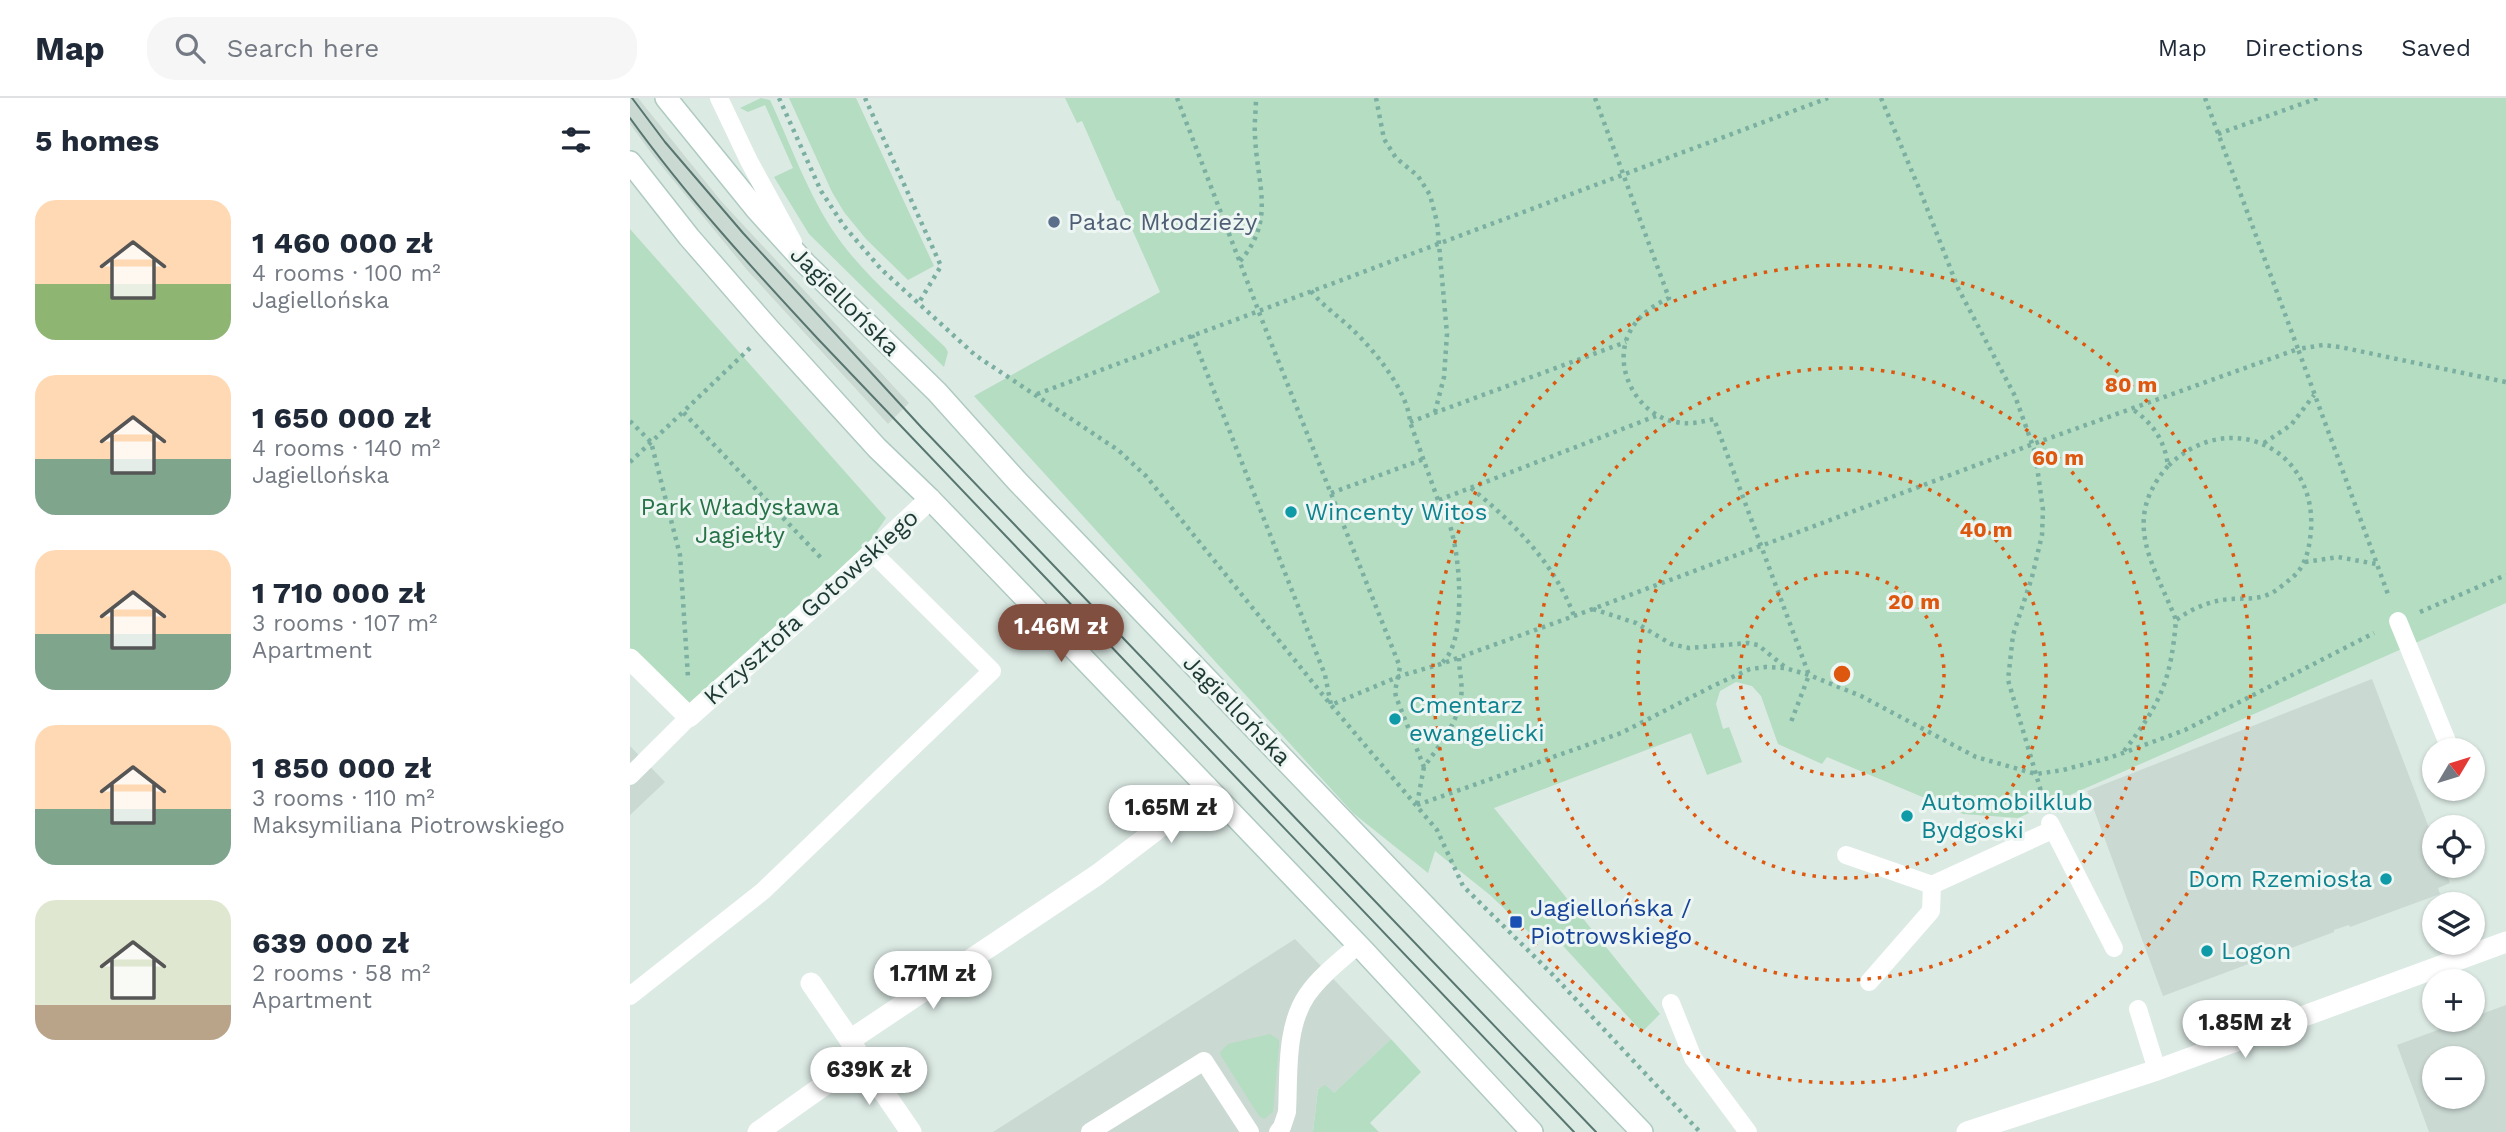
<!DOCTYPE html>
<meta charset="utf-8">
<style>
:root{--surface:#fff;--page:#f6f6f7;--text:#1f2937;--muted:#747a83;--line:#e0e1e3;--accent:#814f40}
body{margin:0;font-family:"Work Sans",sans-serif;background:var(--page);color:var(--text);height:100vh;display:flex;flex-direction:column;font-size:26px;white-space:nowrap}
*{box-sizing:border-box;margin:0}
p{font-size:23px;color:var(--muted)}
.icon{flex:none;width:38px;height:38px;fill:none;stroke:currentColor;stroke-width:2;stroke-linecap:round;stroke-linejoin:round}
.map{position:relative;flex:1;overflow:hidden}
.drawer{display:flex;flex-direction:column;background:var(--surface);width:630px}
.drawer>*{flex:none}
.needle{width:46px;rotate:52deg}
.controls{position:absolute;left:1792px;top:640px;display:grid;gap:14px}
.controls a{display:grid;place-items:center;width:63px;height:63px;border-radius:50%;background:var(--surface);box-shadow:0 2px 5px #0004;font-size:35px}
.price{position:absolute;translate:-50% -60px;padding:0 16px;border-radius:24px;background:#fff;color:#222;font-size:23px;line-height:46px;filter:drop-shadow(0 2px 4px #0008)}
.price::after{content:'';position:absolute;left:50%;top:42px;width:21px;height:16px;margin-left:-10px;background:inherit;clip-path:polygon(0 0,100% 0,50% 100%)}
.price.on{background:var(--accent);color:#fff}
ul{padding:0;list-style:none}
li{display:flex;align-items:center;gap:21px;height:175px;padding:0 35px}
li span{display:grid;place-items:center;flex:none;width:196px;height:140px;border-radius:21px;color:#555}
li>.icon{margin-inline-start:auto}
span .icon{width:84px;height:84px;fill:#fffc;stroke-width:1}
li b{font-size:30px}
h2{display:flex;justify-content:space-between;align-items:center;height:84px;padding:0 35px;font-size:30px}
header{display:flex;align-items:center;gap:42px;box-sizing:border-box;height:98px;padding:0 35px;background:var(--surface);border-bottom:2px solid var(--line)}
header strong{font-size:33px}
nav{display:flex;gap:38px;margin-inline-start:auto;font-size:24px}
.search{width:490px;height:63px;background:var(--page);display:flex;align-items:center;gap:18px;box-sizing:border-box;padding:0 24px;border-radius:28px;color:var(--muted);font-size:26px}
main{display:flex;flex:1;min-height:0}
.map>svg:first-child{display:block}
.built{fill:#cbd9d3;fill-rule:evenodd}
.green{fill:#b4ddc1}
.lines{fill:none;stroke-linecap:round;stroke-linejoin:round}
.secondary-casing{stroke:#afcac1;stroke-width:24}
.path{stroke:#7bafa1;stroke-width:4.5;stroke-dasharray:3.5 5;stroke-linecap:butt}
.service{stroke:#fff;stroke-width:18}
.minor{stroke:#fff;stroke-width:21}
.secondary{stroke:#fff;stroke-width:21}
.tram{stroke:#57766f;stroke-width:2}
.ring{fill:none;stroke:#de570e;stroke-width:3.5;stroke-dasharray:3.5 7}
.service-dot{fill:#5c6f8a;stroke:#edf6f2;stroke-width:2.5}
.culture-dot{fill:#0f9aa8;stroke:#edf6f2;stroke-width:2.5}
.transit-dot{fill:#1a4fb4;stroke:#edf6f2;stroke-width:2.5}
.labels{text-anchor:middle;dominant-baseline:central;stroke-width:6;stroke-linejoin:round;paint-order:stroke}
.service-label{font-size:24px;fill:#4e5e75;stroke:#edf6f2;text-anchor:start}
.street-label{font-size:24px;fill:#1e3933;stroke:#edf6f2}
.park-label{font-size:24px;fill:#267247;stroke:#edf6f2}
.culture-label{font-size:24px;fill:#0d838f;stroke:#edf6f2;text-anchor:start}
.transit-label{font-size:24px;fill:#164399;stroke:#edf6f2;text-anchor:start}
.centre{fill:#de570e;stroke:#edf6f2;stroke-width:3.5}
.ring-label{font-size:21px;text-anchor:middle;font-weight:bold;fill:#de570e;stroke:#edf6f2;stroke-width:6;stroke-linejoin:round;paint-order:stroke}
</style>
<header>
<strong>Map</strong>
<div class="search"><svg class="icon" aria-label="search" viewBox="0 0 24 24"><circle cx="10" cy="10" r="6"/><path d="M15 15l6 6"/></svg>Search here</div>
<nav><a>Map</a><a>Directions</a><a>Saved</a></nav>
</header>
<main>
<section class="drawer">
<h2>5 homes<svg class="icon" aria-label="filters" viewBox="0 0 24 24"><path d="M4 7h16M4 17h16"/><circle cx="9" cy="7" r="2"/><circle cx="15" cy="17" r="2"/></svg></h2>
<ul>
<li><span style="background:linear-gradient(#ffd9b3 60%,#8fb573 0)"><svg class="icon" aria-label="home" viewBox="0 0 24 24"><path d="M3 11l9-7 9 7M6 9v11h12V9"/></svg></span><div><b>1 460 000 zł</b><p>4 rooms · 100 m²</p><p>Jagiellońska</p></div></li>
<li><span style="background:linear-gradient(#ffd9b3 60%,#7fa58c 0)"><svg class="icon" aria-label="home" viewBox="0 0 24 24"><path d="M3 11l9-7 9 7M6 9v11h12V9"/></svg></span><div><b>1 650 000 zł</b><p>4 rooms · 140 m²</p><p>Jagiellońska</p></div></li>
<li><span style="background:linear-gradient(#ffd9b3 60%,#7fa58c 0)"><svg class="icon" aria-label="home" viewBox="0 0 24 24"><path d="M3 11l9-7 9 7M6 9v11h12V9"/></svg></span><div><b>1 710 000 zł</b><p>3 rooms · 107 m²</p><p>Apartment</p></div></li>
<li><span style="background:linear-gradient(#ffd9b3 60%,#7fa58c 0)"><svg class="icon" aria-label="home" viewBox="0 0 24 24"><path d="M3 11l9-7 9 7M6 9v11h12V9"/></svg></span><div><b>1 850 000 zł</b><p>3 rooms · 110 m²</p><p>Maksymiliana Piotrowskiego</p></div></li>
<li><span style="background:linear-gradient(#dfe7d0 75%,#b9a48a 0)"><svg class="icon" aria-label="home" viewBox="0 0 24 24"><path d="M3 11l9-7 9 7M6 9v11h12V9"/></svg></span><div><b>639 000 zł</b><p>2 rooms · 58 m²</p><p>Apartment</p></div></li>
</ul>
</section>
<div class="map">
<svg width="1876" height="1034" viewBox="0 0 1876 1034">
<rect width="100%" height="100%" fill="#dceae4"/>
<g class="built">
<polygon points="0,0 8,0 91,103 279,305 258,326 117,172 25,60 0,26"/>
<polygon points="1742,581 1804,743 1804,768 1814,768 1820,785 1808,790 1810,796 1720,829 1719,827 1704,832 1704,834 1533,898 1457,693"/>
<polygon points="0,648 35,684 0,717"/>
<polygon points="665,841 761,941 703,996 688,990 683,1034 363,1034"/>
<path d="M1876 907V1034H1799L1767 947 1835 922H1843V919ZM1804 961H1843V999H1804Z"/>
</g>
<g class="green">
<path d="M131 0 140 2C161 47 178 97 206 137 233 177 280 215 315 249L318 254 314 269 179 136 144 79 163 70 135 7 118 14 110 10Z"/>
<polygon points="159,0 226,0 304,168 278,182 236,141 214,114 202,94"/>
<polygon points="435,0 1876,0 1876,505 1388,720 1333,716 1197,659 1192,666 1148,646 1131,598 1122,588 1106,584 1090,593 1086,606 1093,631 1099,629 1112,664 1077,677 1061,635 864,710 1030,916 1012,934 924,838 908,843 860,797 805,753 798,775 723,715 344,298 530,194 489,102 487,103 452,23 447,25"/>
<polygon points="0,131 256,420 212,483 59,619 0,561"/>
<polygon points="640,936 649,942 649,947 643,1014 634,1021 629,1018 591,958 590,954 598,946"/>
<polygon points="761,941 791,974 740,1025 749,1034 683,1034 688,991 695,987 704,995"/>
</g>
<g class="lines">
<g class="secondary-casing">
<g id="secondary">
<polyline points="36,0 126,111 175,165 307,294 387,383 1012,1034"/>
<polyline points="0,64 59,139 139,231 247,350 300,401 576,688 734,853 902,1034"/>
</g>
</g>
<g class="path">
<polyline points="149,0 191,93 214,128 251,171 345,257 488,352 516,378 701,607 807,732 833,788 924,878 1070,1034"/>
<polyline points="235,0 311,168 288,206"/>
<path d="M547 0 632 222 770 569 765 593 766 599 794 669C808 649 828 625 831 600 833 586 829 573 829 560"/>
<polyline points="746,0 754,41 766,60 788,78 800,97 807,124 817,236 814,279 805,314"/>
<path d="M965 0 1039 200C1020 209 1005 220 997 240 984 275 1010 318 1046 324 1059 327 1071 324 1084 321L1179 577 1161 624"/>
<polyline points="1251,0 1291,95 1328,190 1385,298 1405,354 1413,412 1412,437 1402,479 1383,537 1378,582 1413,700"/>
<polyline points="1575,0 1668,251 1693,247 1710,249 1876,284"/>
<polyline points="1588,36 1688,0"/>
<path d="M610 163C646 122 627 87 625 38 624 26 626 13 626 0"/>
<path d="M681 193C693 208 708 218 722 231 744 252 778 293 780 324L808 402C830 429 836 521 821 552 819 557 815 562 811 566"/>
<polyline points="562,237 695,577 701,607 770,578 811,566 944,518 1403,346 1668,251 1759,499"/>
<polyline points="120,250 53,314 193,462"/>
<polyline points="407,296 1198,0"/>
<polyline points="0,323 21,344 50,457 58,579"/>
<polyline points="780,324 996,244"/>
<polyline points="1634,345 1661,327 1684,297"/>
<polyline points="0,364 53,314"/>
<path d="M1538 368C1490 423 1524 466 1546 522"/>
<path d="M841 390C884 425 925 466 944 518"/>
<polyline points="701,395 794,361"/>
<polyline points="809,402 1026,318"/>
<polyline points="1675,464 1708,459 1746,466"/>
<polyline points="963,511 1006,525 1041,546 1059,550 1118,545 1128,547 1155,569"/>
<polyline points="1790,514 1876,477"/>
<path d="M1494 653C1531 605 1541 582 1546 522 1563 510 1579 503 1600 501 1612 500 1625 502 1637 497 1646 494 1655 485 1663 479 1674 469 1678 456 1680 441 1693 354 1602 306 1538 368 1535 343 1523 325 1502 311"/>
<polyline points="787,706 794,669"/>
<polyline points="787,707 991,635 1085,587 1120,571 1136,569 1155,570 1179,577 1231,598 1346,659 1406,676 1433,672 1482,659 1555,632 1744,535"/>
</g>
<g class="service">
<polyline points="89,0 119,63 163,144"/>
<polyline points="1768,523 1821,653"/>
<polyline points="0,678 59,619"/>
<polyline points="1420,725 1484,850"/>
<polyline points="1216,757 1302,787"/>
<polyline points="1239,884 1301,813 1302,787 1422,732"/>
<polyline points="0,898 133,793 362,573 243,455"/>
<polyline points="1041,905 1063,960 1118,1034"/>
<polyline points="1508,911 1527,972"/>
<polyline points="460,1034 574,963 620,1034"/>
<path d="M648 1034 652 1029 657 1014C659 977 655 929 677 897 690 878 711 862 728 847"/>
</g>
<g class="minor">
<polyline points="0,561 59,619 212,483 300,401"/>
<polyline points="181,885 220,942"/>
<polyline points="231,961 281,1034"/>
<polyline points="128,1034 231,961 220,942 467,777 525,733 576,688"/>
<polyline points="1337,1034 1527,972 1876,844"/>
</g>
<use href="#secondary" class="secondary"/>
<g class="tram">
<polyline points="2,0 35,44 113,135 292,330 966,1034"/>
<path d="M0 20C57 99 122 170 188 241L944 1034"/>
</g>
</g>
<g class="ring">
<circle cx="1212" cy="576" r="102"/>
<circle cx="1212" cy="576" r="204"/>
<circle cx="1212" cy="576" r="306"/>
<circle cx="1212" cy="576" r="409"/>
</g>
<circle class="service-dot" cx="424" cy="124" r="7"/>
<g class="culture-dot">
<circle cx="661" cy="414" r="7"/>
<circle cx="765" cy="621" r="7"/>
<circle cx="1277" cy="718" r="7"/>
<circle cx="1756" cy="781" r="7"/>
<circle cx="1577" cy="853" r="7"/>
</g>
<rect class="transit-dot" x="879" y="817" width="14" height="14" rx="3.5"/>
<g class="labels">
<g class="service-label">
<text x="438" y="124">Pałac Młodzieży</text>
</g>
<g class="street-label">
<text transform="translate(215 203) rotate(45)">Jagiellońska</text>
<text transform="translate(181 509) rotate(-42)">Krzysztofa Gotowskiego</text>
<text transform="translate(607 612) rotate(46)">Jagiellońska</text>
</g>
<g class="park-label">
<text x="110" y="409">Park Władysława<tspan x="110" dy="28">Jagiełły</tspan></text>
</g>
<g class="culture-label">
<text x="675" y="414">Wincenty Witos</text>
<text x="779" y="607">Cmentarz<tspan x="779" dy="28">ewangelicki</tspan></text>
<text x="1291" y="704">Automobilklub<tspan x="1291" dy="28">Bydgoski</tspan></text>
<text x="1742" y="781" text-anchor="end">Dom Rzemiosła</text>
<text x="1591" y="853">Logon</text>
</g>
<g class="transit-label">
<text x="900" y="810">Jagiellońska /<tspan x="900" dy="28">Piotrowskiego</tspan></text>
</g>
</g>
<circle cx="1212" cy="576" r="10" class="centre"/>
<g class="ring-label">
<text x="1501" y="294">80 m</text>
<text x="1428" y="367">60 m</text>
<text x="1356" y="439">40 m</text>
<text x="1284" y="511">20 m</text>
</g>
</svg>
<div class="controls">
<a><svg class="needle" viewBox="-14 -14 28 28"><path d="M0-13l5 13h-10z" fill="#e53935"/><path d="M0 13l5-13h-10z" fill="#747a83"/></svg></a>
<a><svg class="icon" aria-label="locate" viewBox="0 0 24 24"><circle cx="12" cy="12" r="6"/><path d="M12 2v4M12 18v4M2 12h4M18 12h4"/></svg></a>
<a><svg class="icon" aria-label="layers" viewBox="0 0 24 24"><path d="M12 4l9 5-9 5-9-5zM3 14l9 5 9-5"/></svg></a>
<a>+</a>
<a>−</a>
</div>
<b class="price on" style="left:431px;top:566px">1.46M zł</b>
<b class="price" style="left:541px;top:747px">1.65M zł</b>
<b class="price" style="left:303px;top:913px">1.71M zł</b>
<b class="price" style="left:1615px;top:962px">1.85M zł</b>
<b class="price" style="left:239px;top:1009px">639K zł</b>
</div>
</main>
